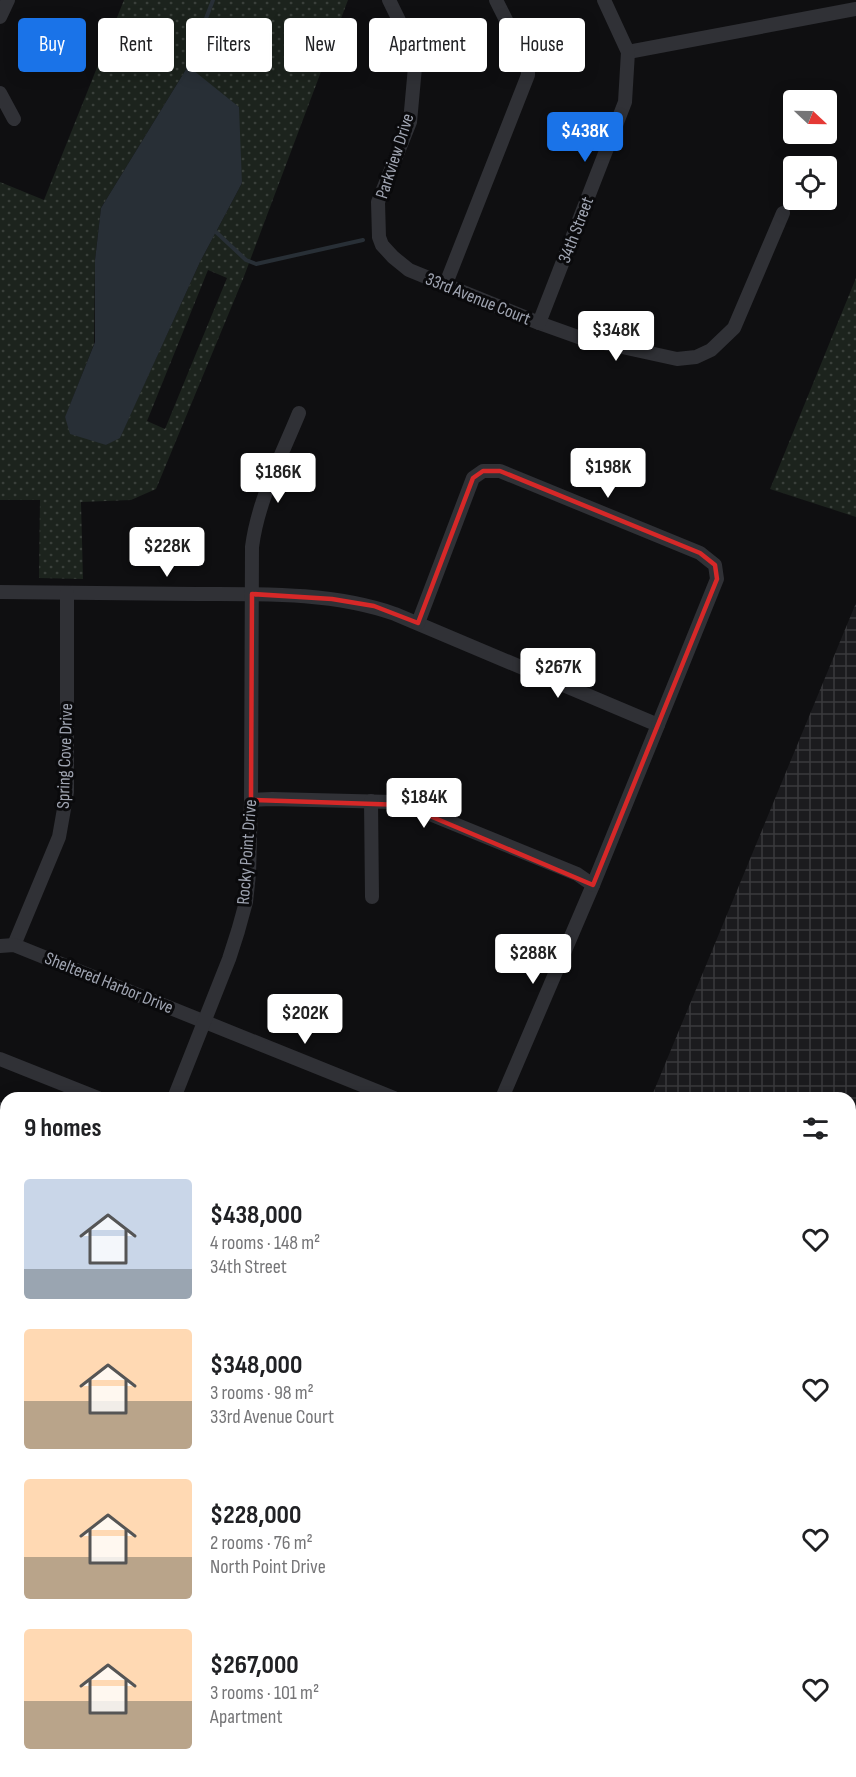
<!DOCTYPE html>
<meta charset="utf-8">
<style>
:root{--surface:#fff;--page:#f2f2f2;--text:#202124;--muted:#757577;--accent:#1a73e8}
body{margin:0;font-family:"Sofia Sans Condensed",sans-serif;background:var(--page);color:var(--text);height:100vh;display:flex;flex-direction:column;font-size:22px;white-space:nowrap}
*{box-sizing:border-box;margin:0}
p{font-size:20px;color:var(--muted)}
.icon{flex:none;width:33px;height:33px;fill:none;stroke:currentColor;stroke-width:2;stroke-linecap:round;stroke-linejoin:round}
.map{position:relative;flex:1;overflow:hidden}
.sheet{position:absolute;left:0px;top:1092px;width:856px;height:686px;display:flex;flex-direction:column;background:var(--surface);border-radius:18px 18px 0 0;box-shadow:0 3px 15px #0003}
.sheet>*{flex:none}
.banner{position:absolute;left:18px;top:18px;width:820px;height:54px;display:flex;gap:12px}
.needle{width:39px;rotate:112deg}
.buttons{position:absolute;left:783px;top:90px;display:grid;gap:12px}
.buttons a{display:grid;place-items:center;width:54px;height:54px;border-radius:6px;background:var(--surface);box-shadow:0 3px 15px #0003;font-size:30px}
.price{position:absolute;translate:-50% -51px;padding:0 14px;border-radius:6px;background:#fff;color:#222;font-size:20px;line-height:39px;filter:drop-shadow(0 2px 3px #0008)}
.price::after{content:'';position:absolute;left:50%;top:36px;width:18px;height:14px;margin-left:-9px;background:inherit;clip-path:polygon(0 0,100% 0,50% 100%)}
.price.selected{background:var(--accent);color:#fff}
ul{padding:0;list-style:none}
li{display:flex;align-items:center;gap:18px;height:150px;padding:0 24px}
li span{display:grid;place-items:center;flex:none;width:168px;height:120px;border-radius:6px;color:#555}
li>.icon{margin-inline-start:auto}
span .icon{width:72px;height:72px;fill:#fffc;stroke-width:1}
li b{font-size:26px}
h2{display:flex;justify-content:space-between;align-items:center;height:72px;padding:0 24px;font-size:26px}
.tag{padding:0 21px;border-radius:6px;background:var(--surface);box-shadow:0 3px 15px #0003;font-size:21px;line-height:54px}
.tag.selected{background:var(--accent);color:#fff}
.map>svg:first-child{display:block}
.industrial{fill:url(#industrial-grid)}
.grass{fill:url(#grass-dots);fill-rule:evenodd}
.water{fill:#282f36}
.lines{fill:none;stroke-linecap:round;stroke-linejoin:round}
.stream{stroke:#282f36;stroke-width:4}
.building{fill:#3b3c41}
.minor{stroke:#303136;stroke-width:14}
.marked{fill:none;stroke:#d62828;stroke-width:4.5;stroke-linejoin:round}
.labels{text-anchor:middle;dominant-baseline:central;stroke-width:6;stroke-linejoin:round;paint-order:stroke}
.street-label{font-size:18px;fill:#a0a5b2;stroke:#0a0a0c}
</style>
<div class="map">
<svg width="856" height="1777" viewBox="0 0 856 1777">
<defs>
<pattern id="industrial-grid" width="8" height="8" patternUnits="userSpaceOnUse" patternTransform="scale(1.5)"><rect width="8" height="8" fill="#1b1b1e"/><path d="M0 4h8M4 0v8" fill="none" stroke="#39393c"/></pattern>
<pattern id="grass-dots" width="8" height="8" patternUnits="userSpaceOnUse" patternTransform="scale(1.5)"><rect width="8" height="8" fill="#1c231d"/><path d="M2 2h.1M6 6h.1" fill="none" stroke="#3a403b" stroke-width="1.8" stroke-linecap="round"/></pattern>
</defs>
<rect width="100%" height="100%" fill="#0f0f11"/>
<polygon class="industrial" points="856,603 856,1359 850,1357 850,1098 651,1098"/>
<g class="grass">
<path d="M124 0H348L243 279 156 489 131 500 81 502 83 579 39 578 40 500H0V182L44 200ZM188 66 242 183 200 262 120 437 106 445 65 418 94 344 95 260 101 208ZM208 270 227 278 165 429 147 421Z"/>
<polygon points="856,278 856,517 770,489"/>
</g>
<polygon class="water" points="188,66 239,107 242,183 200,262 120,438 106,445 70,434 65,417 95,342 95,260 101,208"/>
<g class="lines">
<g class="stream">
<polyline points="188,66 213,0"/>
<polyline points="216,232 246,260 256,264 363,240"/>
</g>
</g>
<g class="building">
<polygon points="0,1102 6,1105 6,1141 5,1144 0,1143"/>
<polygon points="0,1242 6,1244 5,1284 0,1282"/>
<polygon points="0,1306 6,1308 6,1350 0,1347"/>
<polygon points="6,1635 6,1676 0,1674 0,1650"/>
<polygon points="6,1764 6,1772 18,1772 16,1777 0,1777"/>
<polygon points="64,1772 107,1772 105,1777 62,1777"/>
<polygon points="291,1772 307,1772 304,1777 289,1777"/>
</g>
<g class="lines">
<g class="minor">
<polyline points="389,0 412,47 415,67 410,122 378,202 379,237 382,245 393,257 409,270 539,323 581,338 677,359 696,357 711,350 734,328 783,213"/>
<polyline points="0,17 8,0"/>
<polyline points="628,52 856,9"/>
<polyline points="0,93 14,119"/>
<polyline points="445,286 528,75 528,64 496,0"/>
<polyline points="539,323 625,102 628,52 604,0"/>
<path d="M0 592C65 593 131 593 196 594 263 594 332 592 395 614L658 725 593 885 502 1098"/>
<polyline points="418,623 473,478 483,471 500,471 700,553 715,565 717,579 658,725"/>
<polyline points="251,800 272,799 392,802 425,812 577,874 593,885"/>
<polyline points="371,801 372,897"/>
<polyline points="14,945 59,837 67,792 67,593"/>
<polyline points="0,946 14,945 394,1098"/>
<polyline points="0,1059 98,1098"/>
<path d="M174 1098 229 959 238 931 246 902 249 874 251 800 252 547C258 500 281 457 299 413"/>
<polyline points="850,1396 856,1399"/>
<polyline points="0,1461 6,1458"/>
<polyline points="0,1566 6,1565"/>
<polyline points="24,1777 26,1772"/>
<polyline points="278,1777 280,1772"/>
<polyline points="348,1777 350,1772"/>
<polyline points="567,1777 569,1772"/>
</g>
</g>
<path class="marked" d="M483 471H500L700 553 715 565 717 579 593 885 404 805 251 800 252 594 332 599 374 606 418 623 473 478Z"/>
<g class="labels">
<g class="street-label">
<text transform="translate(395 156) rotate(-72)">Parkview Drive</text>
<text transform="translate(576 230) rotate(-69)">34th Street</text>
<text transform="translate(478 299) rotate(22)">33rd Avenue Court</text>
<text transform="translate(65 756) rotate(-88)">Spring Cove Drive</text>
<text transform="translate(247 852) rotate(-86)">Rocky Point Drive</text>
<text transform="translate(109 983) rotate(22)">Sheltered Harbor Drive</text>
</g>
</g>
</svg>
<div class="buttons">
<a><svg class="needle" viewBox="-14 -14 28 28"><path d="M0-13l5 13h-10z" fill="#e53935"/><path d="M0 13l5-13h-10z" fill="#757577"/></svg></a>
<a><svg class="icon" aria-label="locate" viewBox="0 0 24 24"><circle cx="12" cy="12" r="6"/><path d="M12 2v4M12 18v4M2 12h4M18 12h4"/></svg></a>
</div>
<b class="price selected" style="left:585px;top:163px">$438K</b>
<b class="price" style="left:616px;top:362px">$348K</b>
<b class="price" style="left:608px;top:499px">$198K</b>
<b class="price" style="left:278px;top:504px">$186K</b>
<b class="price" style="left:167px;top:578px">$228K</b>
<b class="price" style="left:558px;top:699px">$267K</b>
<b class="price" style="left:424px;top:829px">$184K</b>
<b class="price" style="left:533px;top:985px">$288K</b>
<b class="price" style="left:305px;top:1045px">$202K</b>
<div class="banner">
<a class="tag selected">Buy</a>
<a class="tag">Rent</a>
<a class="tag">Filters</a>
<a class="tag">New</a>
<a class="tag">Apartment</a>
<a class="tag">House</a>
</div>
<section class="sheet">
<h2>9 homes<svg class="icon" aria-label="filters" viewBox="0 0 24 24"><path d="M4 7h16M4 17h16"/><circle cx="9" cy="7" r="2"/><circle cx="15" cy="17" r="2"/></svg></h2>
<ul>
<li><span style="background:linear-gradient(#c9d6e8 75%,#9aa5b1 0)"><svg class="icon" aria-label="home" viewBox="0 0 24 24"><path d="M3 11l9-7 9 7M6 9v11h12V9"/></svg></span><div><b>$438,000</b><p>4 rooms · 148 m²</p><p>34th Street</p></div><svg class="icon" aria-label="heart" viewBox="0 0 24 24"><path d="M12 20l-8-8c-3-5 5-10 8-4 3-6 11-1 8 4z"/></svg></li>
<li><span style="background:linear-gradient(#ffd9b3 60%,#b9a48a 0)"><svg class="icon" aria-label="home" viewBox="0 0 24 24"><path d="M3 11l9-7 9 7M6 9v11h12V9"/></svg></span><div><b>$348,000</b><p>3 rooms · 98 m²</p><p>33rd Avenue Court</p></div><svg class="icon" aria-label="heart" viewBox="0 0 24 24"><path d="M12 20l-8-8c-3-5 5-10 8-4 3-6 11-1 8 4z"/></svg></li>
<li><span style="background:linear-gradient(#ffd9b3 65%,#b9a48a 0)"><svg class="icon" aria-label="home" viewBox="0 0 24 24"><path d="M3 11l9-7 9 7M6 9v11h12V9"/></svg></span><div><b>$228,000</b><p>2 rooms · 76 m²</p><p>North Point Drive</p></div><svg class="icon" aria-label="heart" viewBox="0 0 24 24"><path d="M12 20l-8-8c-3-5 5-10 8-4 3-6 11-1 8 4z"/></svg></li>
<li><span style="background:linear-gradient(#ffd9b3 60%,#b9a48a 0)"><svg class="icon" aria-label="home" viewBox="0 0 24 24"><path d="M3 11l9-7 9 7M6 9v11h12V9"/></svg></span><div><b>$267,000</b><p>3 rooms · 101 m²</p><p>Apartment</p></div><svg class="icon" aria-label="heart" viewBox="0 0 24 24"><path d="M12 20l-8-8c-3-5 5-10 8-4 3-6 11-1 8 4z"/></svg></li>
</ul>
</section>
</div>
